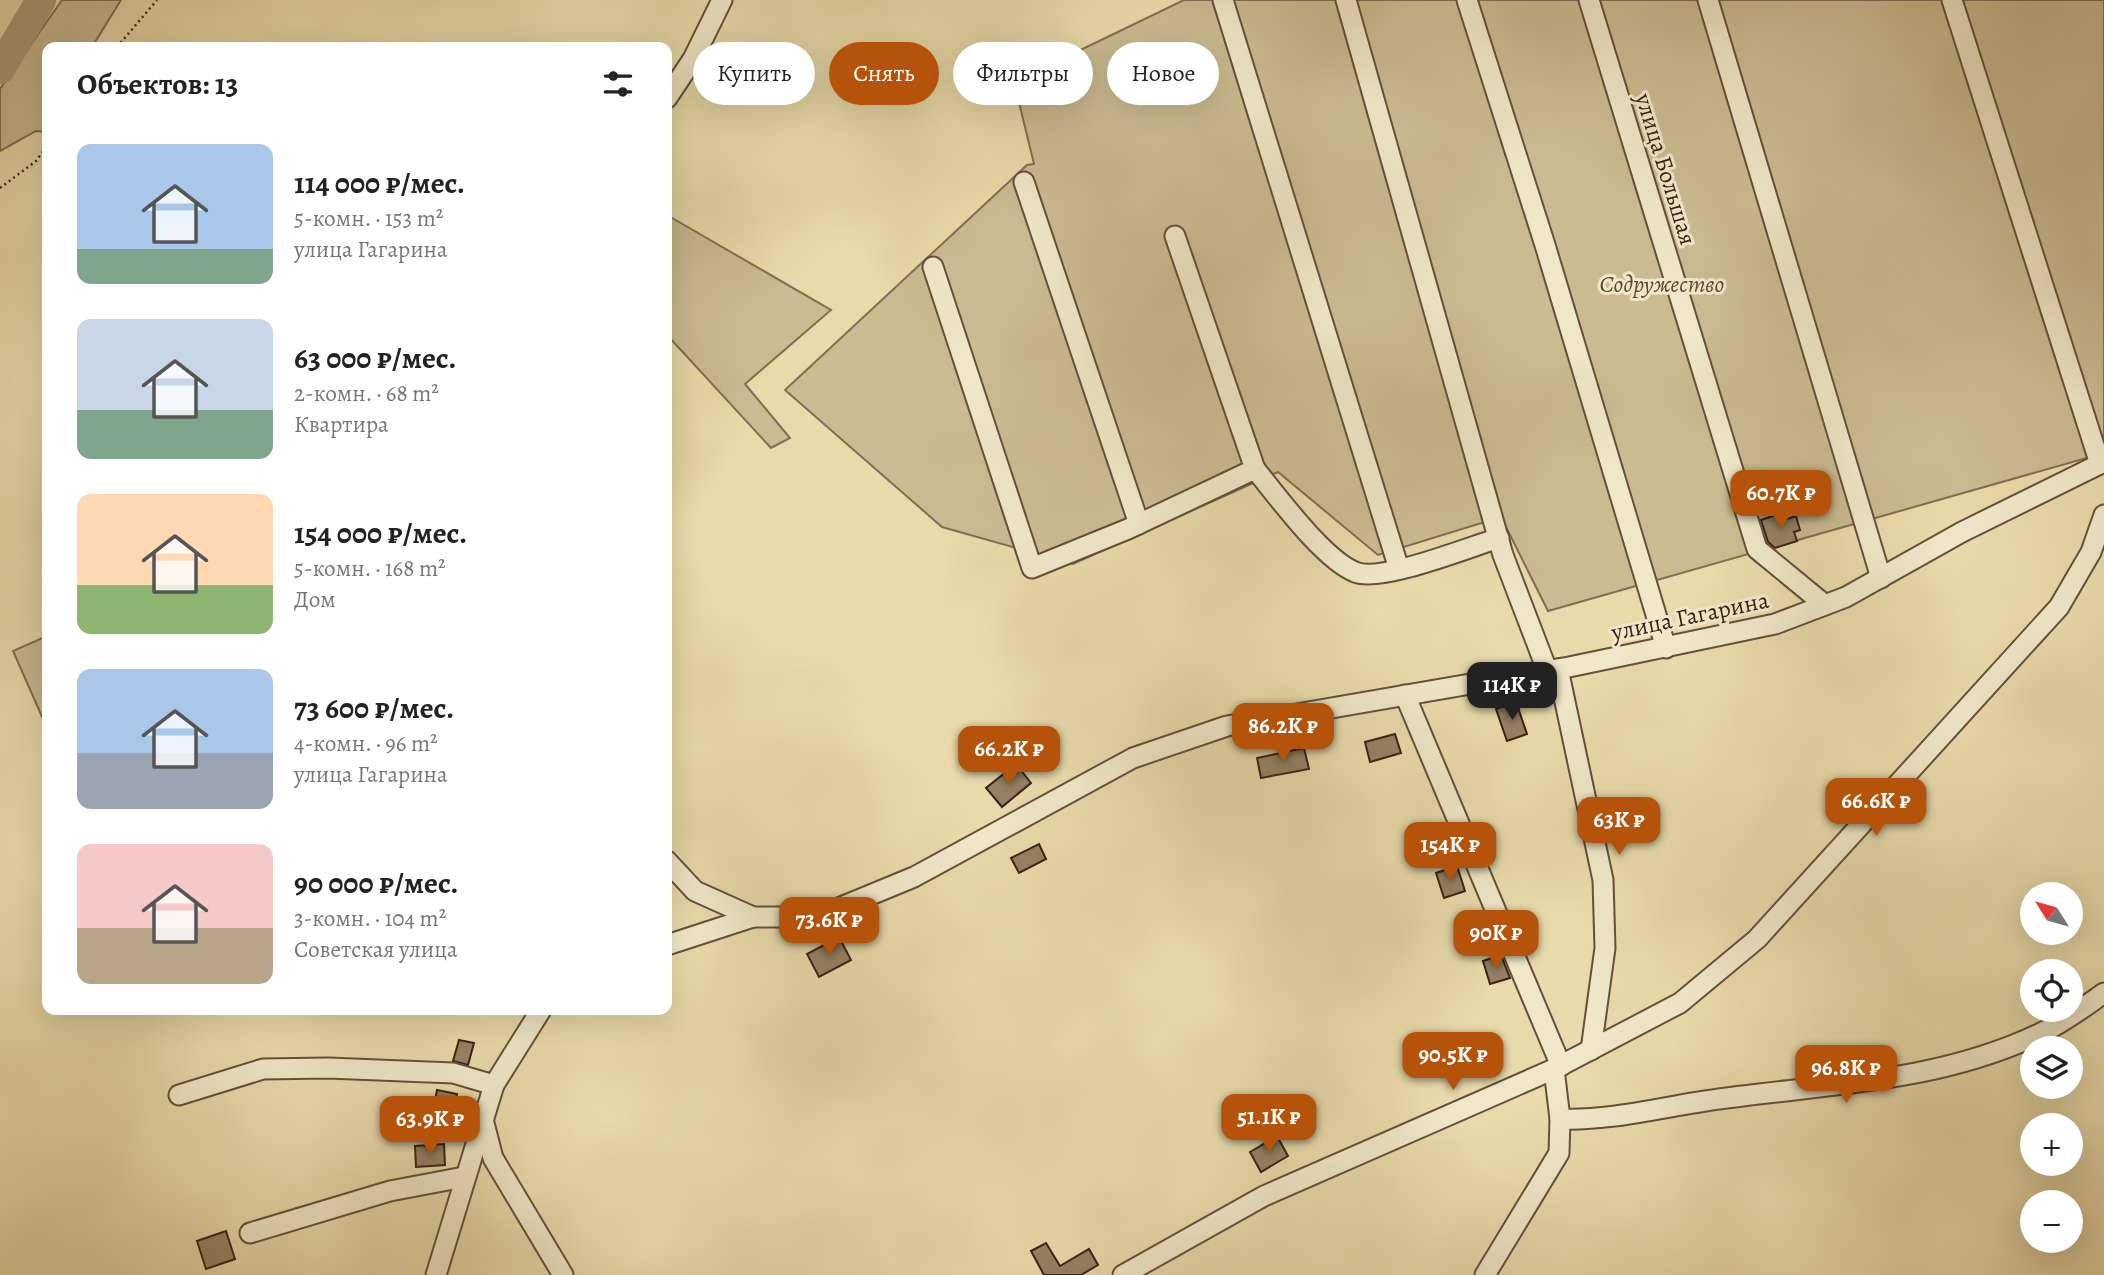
<!DOCTYPE html>
<html lang="ru">
<meta charset="utf-8">
<style>
:root{--surface:#fff;--page:#f2f2f2;--text:#222;--muted:#767676;--accent:#b45309}
body{margin:0;font-family:Alegreya,serif;background:var(--page);color:var(--text);height:100vh;display:flex;flex-direction:column;font-size:26px;white-space:nowrap}
*{box-sizing:border-box;margin:0}
p{font-size:23px;color:var(--muted)}
.icon{flex:none;width:38px;height:38px;fill:none;stroke:currentColor;stroke-width:2;stroke-linecap:round;stroke-linejoin:round}
.map{position:relative;flex:1;overflow:hidden}
.panel{position:absolute;left:42px;top:42px;width:630px;height:973px;display:flex;flex-direction:column;background:var(--surface);border-radius:14px;box-shadow:0 7px 28px #0002}
.panel>*{flex:none}
.top-card{position:absolute;left:693px;top:42px;width:665px;height:63px;display:flex;gap:14px}
.needle{width:46px;rotate:307deg}
.controls{position:absolute;left:2020px;top:882px;display:grid;gap:14px}
.controls a{display:grid;place-items:center;width:63px;height:63px;border-radius:50%;background:var(--surface);box-shadow:0 7px 28px #0002;font-size:35px}
.price{position:absolute;translate:-50% -60px;padding:0 16px;border-radius:14px;background:var(--accent);color:#fff;font-size:23px;line-height:46px;filter:drop-shadow(0 2px 4px #0008)}
.price::after{content:'';position:absolute;left:50%;top:42px;width:21px;height:16px;margin-left:-10px;background:inherit;clip-path:polygon(0 0,100% 0,50% 100%)}
.price.on{background:#222;color:#fff}
ul{padding:0;list-style:none}
li{display:flex;align-items:center;gap:21px;height:175px;padding:0 35px}
li span{display:grid;place-items:center;flex:none;width:196px;height:140px;border-radius:14px;color:#555}
li>.icon{margin-inline-start:auto}
span .icon{width:84px;height:84px;fill:#fffc;stroke-width:1}
li b{font-size:30px}
h2{display:flex;justify-content:space-between;align-items:center;height:84px;padding:0 35px;font-size:30px}
.pill{padding:0 24px;border-radius:32px;background:var(--surface);box-shadow:0 7px 28px #0002;font-size:24px;line-height:63px}
.pill.on{background:var(--accent);color:#fff}
.map>svg:first-child{display:block}
.green{fill:#cabb91;stroke:#826e54;stroke-width:2}
.lines{fill:none;stroke-linecap:round;stroke-linejoin:round}
.river{stroke:#ac9b78;stroke-width:30}
.building{fill:#948263;stroke:#392216;stroke-width:2}
.street-casing{stroke:#65503b;stroke-width:23}
.path{stroke:#392216;stroke-width:2.5;stroke-dasharray:2 3.5;stroke-linecap:butt}
.street{stroke:#f0e7c8;stroke-width:19}
.labels{text-anchor:middle;dominant-baseline:central;stroke-width:6;stroke-linejoin:round;paint-order:stroke}
.street-label{font-size:24px;fill:#392216;stroke:#f0e7c8}
.park-label{font-size:24px;font-style:italic;fill:#5d4835;stroke:#f0e7c8}
</style>
<div class="map">
<svg width="2104" height="1275" viewBox="0 0 2104 1275">
<rect width="100%" height="100%" fill="#e8daaa"/>
<filter id="stains"><feTurbulence type="fractalNoise" baseFrequency=".00286" numOctaves="4"/><feColorMatrix values="0 0 0 0 .2 0 0 0 0 .09 0 0 0 0 .02 0 0 0 .5 -.17"/></filter>
<radialGradient id="worn" r=".72"><stop offset=".6" stop-color="#630" stop-opacity="0"/><stop offset="1" stop-color="#630" stop-opacity=".3"/></radialGradient>
<g class="green">
<polygon points="62,0 121,0 92,47 47,47 47,132 36,131 0,151 0,89"/>
<polygon points="1184,0 2104,0 2104,449 2090,457 1548,611 1501,517 1378,555 1278,472 1073,564 942,527 785,390 1027,165 1034,164 1014,82"/>
<polygon points="667,215 831,310 745,384 790,438 771,448 667,335"/>
<polygon points="47,636 47,728 13,651"/>
</g>
<g class="lines">
<polyline class="river" points="0,69 41,0"/>
</g>
<g class="building">
<rect x="728" y="68" width="32" height="21"/>
<polygon points="1785,512 1787,519 1796,516 1800,530 1794,532 1797,541 1775,548 1768,542 1761,520"/>
<polygon points="1516,702 1527,734 1507,741 1496,709"/>
<polygon points="1395,734 1401,753 1370,762 1365,742"/>
<polygon points="1304,748 1309,769 1261,778 1257,758"/>
<polygon points="1016,764 1031,783 1002,807 986,788"/>
<polygon points="1039,844 1046,859 1019,873 1011,858"/>
<polygon points="1457,866 1465,891 1444,898 1436,873"/>
<polygon points="839,937 851,960 819,977 807,954"/>
<polygon points="1501,955 1510,978 1490,984 1483,961"/>
<polygon points="459,1040 474,1043 468,1065 453,1061"/>
<polygon points="437,1090 457,1094 452,1122 432,1118"/>
<polygon points="1277,1136 1288,1156 1261,1172 1250,1152"/>
<polygon points="444,1144 445,1165 416,1167 415,1146"/>
<polygon points="226,1231 235,1259 206,1269 197,1241"/>
<polygon points="1046,1243 1060,1266 1089,1249 1098,1265 1081,1275 1044,1275 1031,1251"/>
</g>
<g class="lines">
<g class="street-casing">
<g id="street">
<polyline points="1223,0 1399,569"/>
<polyline points="1346,0 1503,555 1547,670"/>
<polyline points="1467,0 1545,245 1666,648"/>
<polyline points="1589,0 1757,549 1825,605"/>
<polyline points="1708,0 1881,578"/>
<polyline points="1952,0 2100,464"/>
<polyline points="667,98 693,59 722,0"/>
<polyline points="1024,182 1139,524"/>
<polyline points="1175,236 1255,469"/>
<path d="M933 267 1032 568 1128 529 1255 469C1278 497 1323 559 1355 572 1380 583 1469 547 1499 538"/>
<polyline points="1558,669 1603,880 1605,948 1591,1050"/>
<polyline points="1405,695 1561,1066"/>
<polyline points="667,861 695,891 753,917 817,917 914,877 1133,758 1227,726 1569,667 1775,624 1846,597 1962,532 2104,462"/>
<polyline points="667,945 753,917"/>
<polyline points="1554,1069 1680,1003 1757,939 2059,607 2091,552 2104,515"/>
<polyline points="179,1095 263,1069 328,1068 453,1073 494,1085"/>
<path d="M1560 1119C1613 1121 1666 1106 1719 1099 1828 1084 1940 1082 2041 1033 2063 1023 2084 1007 2104 993"/>
<polyline points="484,1123 493,1158 563,1275"/>
<polyline points="250,1233 390,1191 464,1177"/>
<polyline points="436,1275 494,1085 541,1010"/>
<polyline points="1123,1275 1264,1196 1554,1069 1560,1119 1559,1153 1485,1275"/>
</g>
</g>
<g class="path">
<polyline points="117,47 157,0"/>
<polyline points="0,188 36,161 47,146"/>
</g>
<use href="#street" class="street"/>
</g>
<g class="labels">
<g class="street-label">
<text transform="translate(1666 169) rotate(73)">улица Большая</text>
<text transform="translate(1690 616) rotate(-12)">улица Гагарина</text>
</g>
<g class="park-label">
<text x="1662" y="284">Содружество</text>
</g>
</g>
<rect width="100%" height="100%" filter="url(#stains)"/>
<rect width="100%" height="100%" fill="url(#worn)"/>
</svg>
<div class="controls">
<a><svg class="needle" viewBox="-14 -14 28 28"><path d="M0-13l5 13h-10z" fill="#e53935"/><path d="M0 13l5-13h-10z" fill="#767676"/></svg></a>
<a><svg class="icon" aria-label="locate" viewBox="0 0 24 24"><circle cx="12" cy="12" r="6"/><path d="M12 2v4M12 18v4M2 12h4M18 12h4"/></svg></a>
<a><svg class="icon" aria-label="layers" viewBox="0 0 24 24"><path d="M12 4l9 5-9 5-9-5zM3 14l9 5 9-5"/></svg></a>
<a>+</a>
<a>−</a>
</div>
<b class="price" style="left:1781px;top:530px">60.7K ₽</b>
<b class="price on" style="left:1512px;top:722px">114K ₽</b>
<b class="price" style="left:1283px;top:763px">86.2K ₽</b>
<b class="price" style="left:1009px;top:786px">66.2K ₽</b>
<b class="price" style="left:1876px;top:838px">66.6K ₽</b>
<b class="price" style="left:1619px;top:857px">63K ₽</b>
<b class="price" style="left:1450px;top:882px">154K ₽</b>
<b class="price" style="left:829px;top:957px">73.6K ₽</b>
<b class="price" style="left:1496px;top:970px">90K ₽</b>
<b class="price" style="left:1453px;top:1092px">90.5K ₽</b>
<b class="price" style="left:1846px;top:1105px">96.8K ₽</b>
<b class="price" style="left:1269px;top:1154px">51.1K ₽</b>
<b class="price" style="left:430px;top:1156px">63.9K ₽</b>
<div class="top-card">
<a class="pill">Купить</a>
<a class="pill on">Снять</a>
<a class="pill">Фильтры</a>
<a class="pill">Новое</a>
</div>
<section class="panel">
<h2>Объектов: 13<svg class="icon" aria-label="filters" viewBox="0 0 24 24"><path d="M4 7h16M4 17h16"/><circle cx="9" cy="7" r="2"/><circle cx="15" cy="17" r="2"/></svg></h2>
<ul>
<li><span style="background:linear-gradient(#a9c7e8 75%,#7fa58c 0)"><svg class="icon" aria-label="home" viewBox="0 0 24 24"><path d="M3 11l9-7 9 7M6 9v11h12V9"/></svg></span><div><b>114 000 ₽/мес.</b><p>5-комн. · 153 m²</p><p>улица Гагарина</p></div></li>
<li><span style="background:linear-gradient(#c9d6e8 65%,#7fa58c 0)"><svg class="icon" aria-label="home" viewBox="0 0 24 24"><path d="M3 11l9-7 9 7M6 9v11h12V9"/></svg></span><div><b>63 000 ₽/мес.</b><p>2-комн. · 68 m²</p><p>Квартира</p></div></li>
<li><span style="background:linear-gradient(#ffd9b3 65%,#8fb573 0)"><svg class="icon" aria-label="home" viewBox="0 0 24 24"><path d="M3 11l9-7 9 7M6 9v11h12V9"/></svg></span><div><b>154 000 ₽/мес.</b><p>5-комн. · 168 m²</p><p>Дом</p></div></li>
<li><span style="background:linear-gradient(#a9c7e8 60%,#9aa5b1 0)"><svg class="icon" aria-label="home" viewBox="0 0 24 24"><path d="M3 11l9-7 9 7M6 9v11h12V9"/></svg></span><div><b>73 600 ₽/мес.</b><p>4-комн. · 96 m²</p><p>улица Гагарина</p></div></li>
<li><span style="background:linear-gradient(#f6c9c9 60%,#b9a48a 0)"><svg class="icon" aria-label="home" viewBox="0 0 24 24"><path d="M3 11l9-7 9 7M6 9v11h12V9"/></svg></span><div><b>90 000 ₽/мес.</b><p>3-комн. · 104 m²</p><p>Советская улица</p></div></li>
</ul>
</section>
</div>
